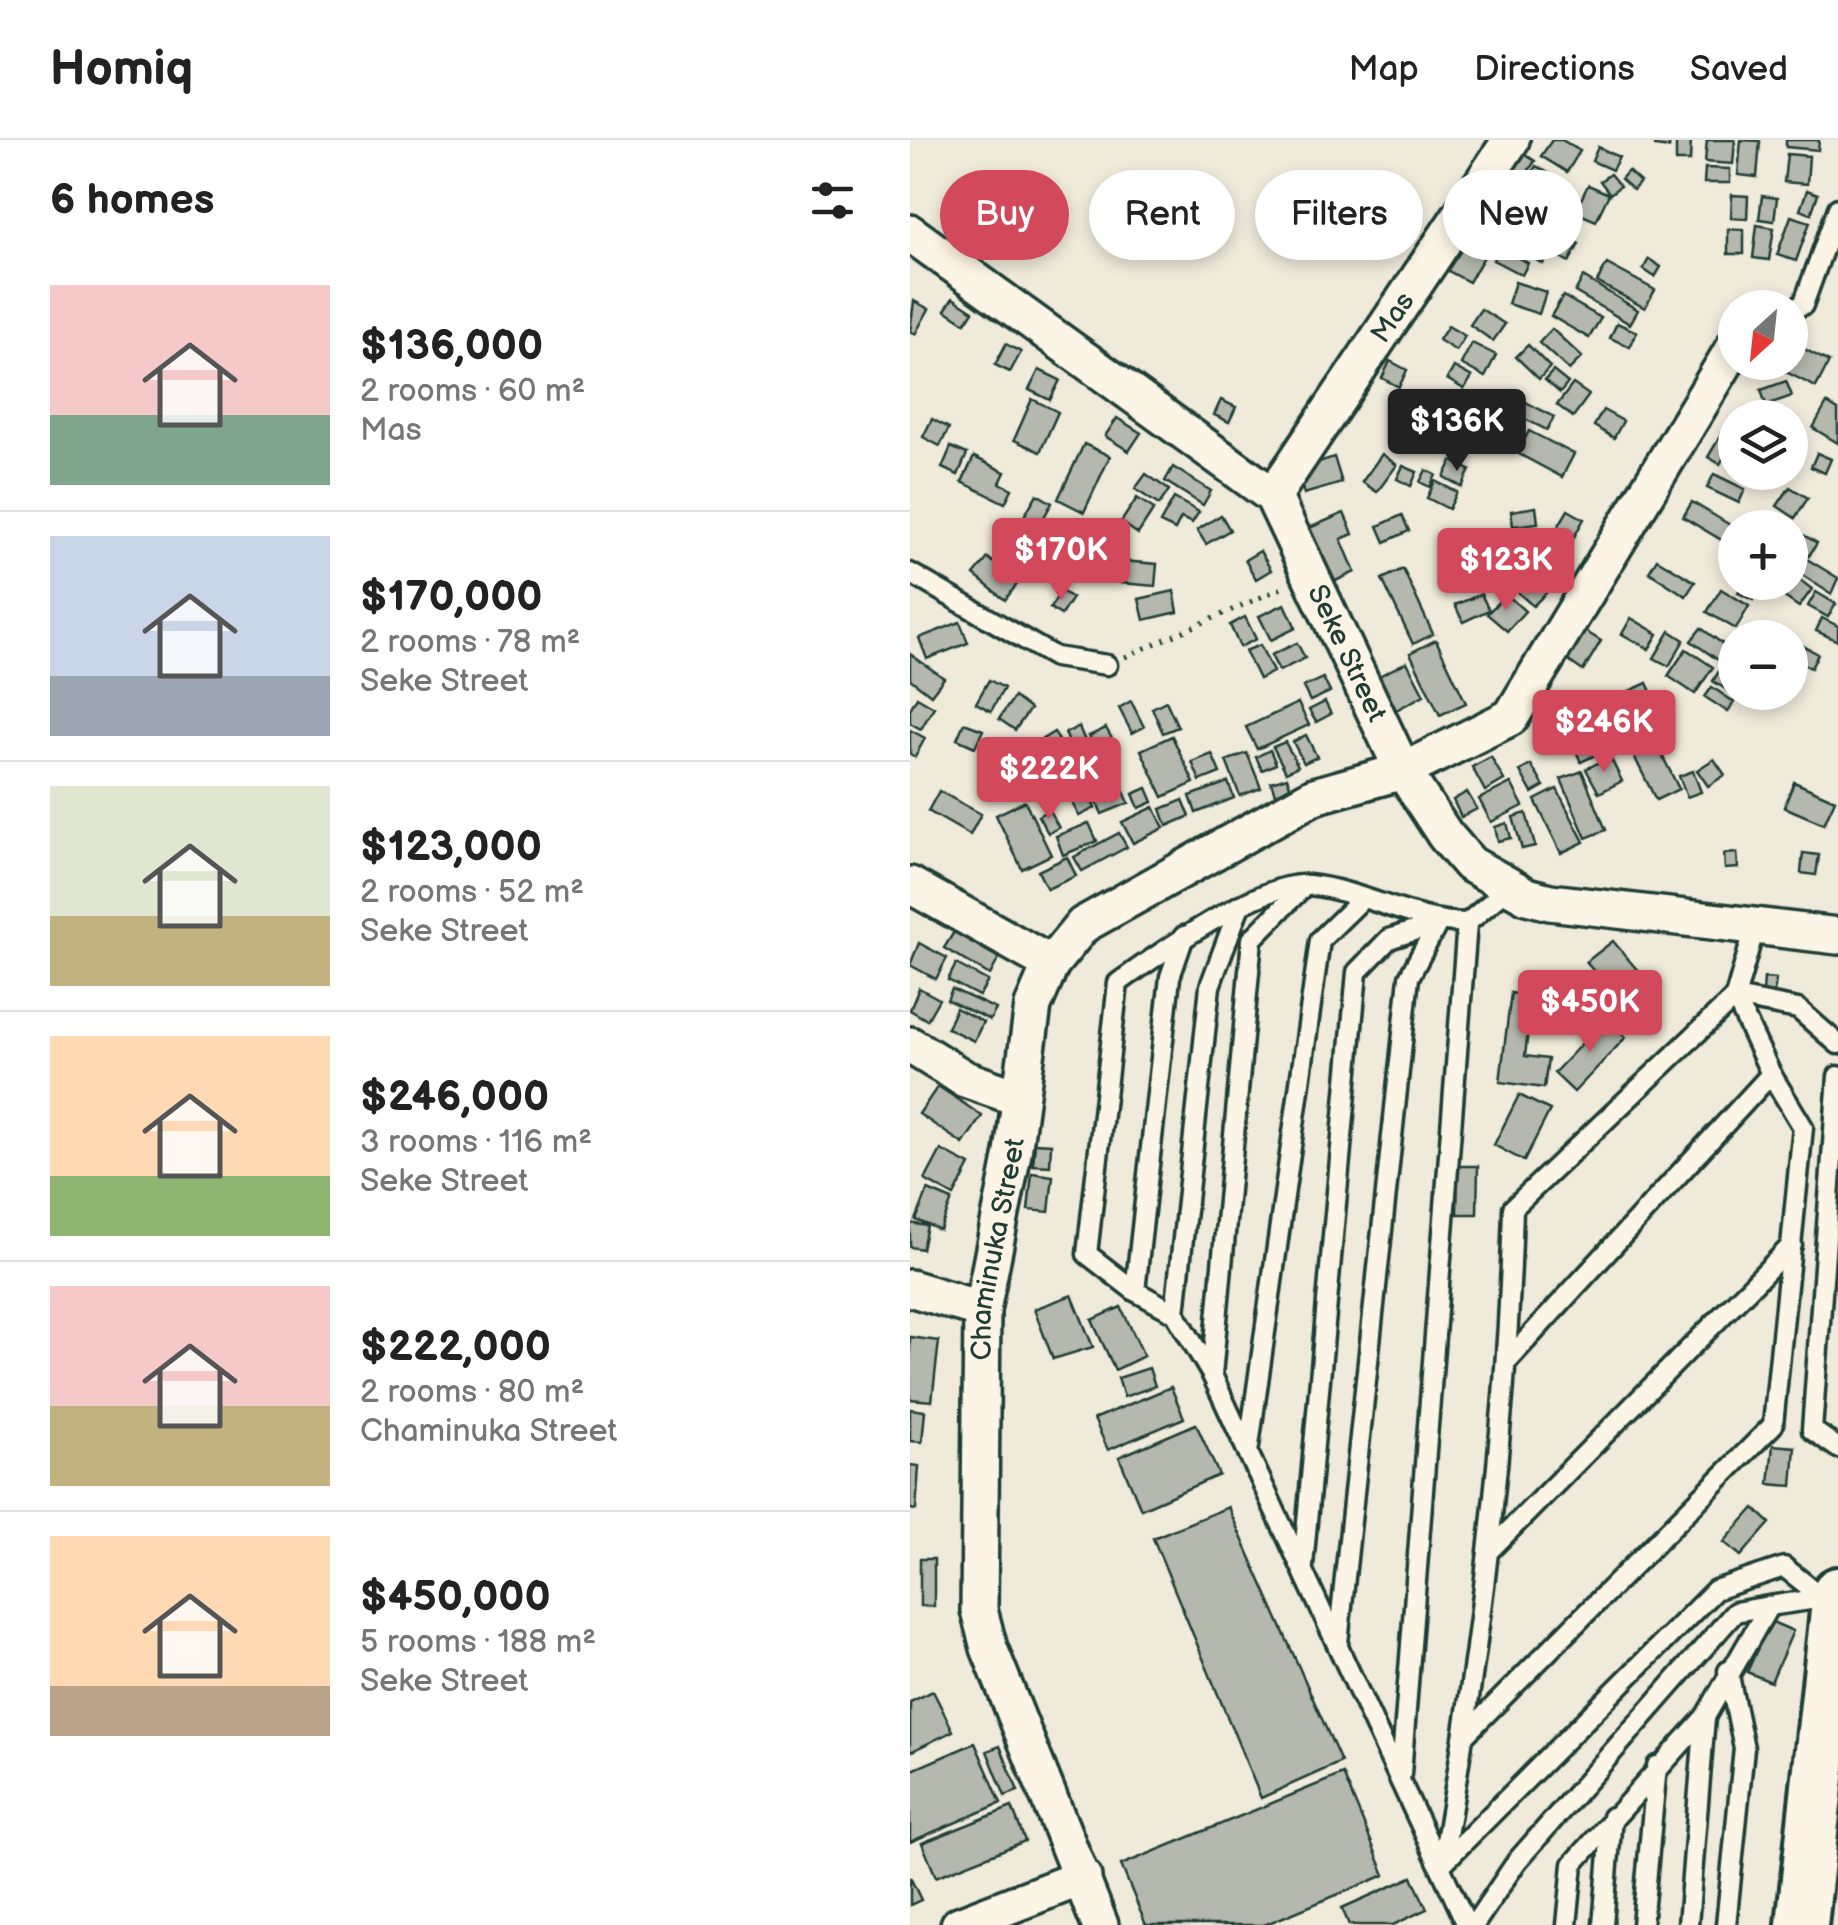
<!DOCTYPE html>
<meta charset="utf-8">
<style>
:root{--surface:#fff;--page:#f2f2f2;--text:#222;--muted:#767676;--line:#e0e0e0;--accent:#d1495b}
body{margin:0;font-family:"Balsamiq Sans",sans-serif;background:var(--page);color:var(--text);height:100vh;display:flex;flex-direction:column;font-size:38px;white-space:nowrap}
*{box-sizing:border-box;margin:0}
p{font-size:32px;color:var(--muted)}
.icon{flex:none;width:55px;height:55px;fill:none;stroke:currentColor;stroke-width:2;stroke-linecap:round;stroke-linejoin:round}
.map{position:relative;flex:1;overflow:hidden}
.side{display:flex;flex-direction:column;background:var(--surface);width:910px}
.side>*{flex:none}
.guide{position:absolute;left:30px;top:30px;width:748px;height:90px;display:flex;gap:20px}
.needle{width:65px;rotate:207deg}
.controls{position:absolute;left:808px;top:150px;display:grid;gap:20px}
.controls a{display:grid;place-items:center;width:90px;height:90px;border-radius:50%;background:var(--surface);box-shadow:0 5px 15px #0003;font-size:50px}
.price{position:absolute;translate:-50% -85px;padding:0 22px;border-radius:10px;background:var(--accent);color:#fff;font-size:32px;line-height:65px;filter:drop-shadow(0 2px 5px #0008)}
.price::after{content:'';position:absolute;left:50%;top:60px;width:30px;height:22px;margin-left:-15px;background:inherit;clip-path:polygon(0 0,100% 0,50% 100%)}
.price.current{background:#222;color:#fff}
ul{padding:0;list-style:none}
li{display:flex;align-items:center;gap:30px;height:250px;padding:0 50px}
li+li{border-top:2px solid var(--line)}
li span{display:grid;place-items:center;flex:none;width:280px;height:200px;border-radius:0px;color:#555}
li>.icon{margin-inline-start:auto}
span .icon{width:120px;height:120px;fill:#fffc;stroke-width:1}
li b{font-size:42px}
h2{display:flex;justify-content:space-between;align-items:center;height:120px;padding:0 50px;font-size:42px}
.tag{padding:0 35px;border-radius:45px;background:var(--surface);box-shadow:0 5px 15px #0003;font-size:35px;line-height:90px}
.tag.current{background:var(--accent);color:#fff}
header{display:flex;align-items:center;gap:60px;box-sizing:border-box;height:140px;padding:0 50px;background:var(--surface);border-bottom:2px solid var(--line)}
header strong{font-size:48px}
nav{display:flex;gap:55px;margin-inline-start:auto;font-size:35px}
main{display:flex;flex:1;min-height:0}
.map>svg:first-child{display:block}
.building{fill:#b5b9ad;stroke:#1f3d34;stroke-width:2.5}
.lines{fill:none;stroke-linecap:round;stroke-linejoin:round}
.lane-casing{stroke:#1f3d34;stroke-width:25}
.street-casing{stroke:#1f3d34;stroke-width:42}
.secondary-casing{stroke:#1f3d34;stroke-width:58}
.path{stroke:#1f3d34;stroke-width:5;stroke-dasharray:2.5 8;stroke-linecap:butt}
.lane{stroke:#fcf5e5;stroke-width:18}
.street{stroke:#fcf5e5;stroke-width:35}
.secondary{stroke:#fcf5e5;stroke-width:50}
.labels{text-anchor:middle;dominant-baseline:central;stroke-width:9;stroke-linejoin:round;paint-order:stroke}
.street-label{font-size:28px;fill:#1f3d34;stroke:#fcf5e5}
</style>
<header>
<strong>Homiq</strong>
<nav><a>Map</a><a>Directions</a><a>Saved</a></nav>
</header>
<main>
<section class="side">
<h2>6 homes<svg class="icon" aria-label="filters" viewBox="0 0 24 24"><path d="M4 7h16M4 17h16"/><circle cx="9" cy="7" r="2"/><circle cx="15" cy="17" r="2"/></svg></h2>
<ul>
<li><span style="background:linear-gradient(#f6c9c9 65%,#7fa58c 0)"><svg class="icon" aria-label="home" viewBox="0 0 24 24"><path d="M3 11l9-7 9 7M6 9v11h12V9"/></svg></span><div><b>$136,000</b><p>2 rooms · 60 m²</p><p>Mas</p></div></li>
<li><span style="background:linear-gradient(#c9d6e8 70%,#9aa5b1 0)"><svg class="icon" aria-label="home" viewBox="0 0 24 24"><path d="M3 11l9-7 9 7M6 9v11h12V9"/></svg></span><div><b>$170,000</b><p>2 rooms · 78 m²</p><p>Seke Street</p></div></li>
<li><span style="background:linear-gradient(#dfe7d0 65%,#c2b280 0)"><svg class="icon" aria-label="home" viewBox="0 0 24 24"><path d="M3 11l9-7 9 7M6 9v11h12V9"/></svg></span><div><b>$123,000</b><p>2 rooms · 52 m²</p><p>Seke Street</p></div></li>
<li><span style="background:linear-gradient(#ffd9b3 70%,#8fb573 0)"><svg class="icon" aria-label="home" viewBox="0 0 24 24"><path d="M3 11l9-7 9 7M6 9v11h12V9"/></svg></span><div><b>$246,000</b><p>3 rooms · 116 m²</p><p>Seke Street</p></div></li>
<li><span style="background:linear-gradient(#f6c9c9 60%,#c2b280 0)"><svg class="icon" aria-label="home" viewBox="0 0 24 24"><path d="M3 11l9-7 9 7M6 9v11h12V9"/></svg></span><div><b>$222,000</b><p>2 rooms · 80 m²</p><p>Chaminuka Street</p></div></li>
<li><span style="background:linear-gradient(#ffd9b3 75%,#b9a48a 0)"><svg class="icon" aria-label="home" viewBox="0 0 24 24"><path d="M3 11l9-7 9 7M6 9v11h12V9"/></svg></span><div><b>$450,000</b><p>5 rooms · 188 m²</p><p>Seke Street</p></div></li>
</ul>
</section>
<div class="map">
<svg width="928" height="1785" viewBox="0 0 928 1785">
<rect width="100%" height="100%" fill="#efeada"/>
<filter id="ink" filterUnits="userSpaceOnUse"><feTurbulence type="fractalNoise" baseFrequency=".01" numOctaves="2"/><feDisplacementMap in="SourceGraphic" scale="20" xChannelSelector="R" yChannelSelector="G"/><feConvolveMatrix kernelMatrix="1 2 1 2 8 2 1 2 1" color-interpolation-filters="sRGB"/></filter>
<g filter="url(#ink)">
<g class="building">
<polygon points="642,0 652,0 670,11 657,32 631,16"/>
<polygon points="745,0 760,0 759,8 745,6"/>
<polygon points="766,0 781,0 780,21 766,21"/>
<polygon points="797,0 825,0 823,24 795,22"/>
<polygon points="831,0 850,1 847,37 828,35"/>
<polygon points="876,0 909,0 908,10 876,7"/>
<polygon points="688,7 709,17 702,30 682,21"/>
<polygon points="610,11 625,21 610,44 594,34"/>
<polygon points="877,14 899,16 897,44 874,42"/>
<polygon points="626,26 649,39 641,52 619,38"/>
<polygon points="795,28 820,29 820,43 794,43"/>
<polygon points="718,31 730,42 723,50 711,39"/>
<polygon points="700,34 710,46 700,54 690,41"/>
<polygon points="678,45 699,54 686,81 665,72"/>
<polygon points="897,50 908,54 901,74 890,70"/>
<polygon points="822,55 838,56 837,79 821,78"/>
<polygon points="852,56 867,58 864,81 849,79"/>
<polygon points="593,60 607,63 603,79 589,76"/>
<polygon points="618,65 646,81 642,89 669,104 659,122 617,98 623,87 610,79"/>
<polygon points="556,76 576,86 568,101 548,91"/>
<polygon points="881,76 900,82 886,121 867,115"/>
<polygon points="847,85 864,88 859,120 843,118"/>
<polygon points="818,89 834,90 834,114 818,114"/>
<polygon points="546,98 575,115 559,142 529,126"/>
<polygon points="620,105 638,114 633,124 616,114"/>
<polygon points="589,108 618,123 612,135 583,120"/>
<polygon points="739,119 751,127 745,137 733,129"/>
<polygon points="697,124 745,150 735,168 687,142"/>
<polygon points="673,137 728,170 720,184 665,152"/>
<polygon points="605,142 636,152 629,174 598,164"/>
<polygon points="653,156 691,178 679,198 641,176"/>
<polygon points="43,158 63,171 55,183 35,170"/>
<polygon points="4,161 19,169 5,194 0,191"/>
<polygon points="571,169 595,184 583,201 560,185"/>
<polygon points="707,183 727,192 720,207 700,198"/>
<polygon points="538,186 555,196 546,211 529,200"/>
<polygon points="642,189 672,217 659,230 629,203"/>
<polygon points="562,203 586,215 575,237 551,224"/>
<polygon points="883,203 919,222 906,247 870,229 873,222 880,222"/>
<polygon points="96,204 111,212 100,232 85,225"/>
<polygon points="618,205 640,227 629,239 606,217"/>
<polygon points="480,221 497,230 489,247 472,238"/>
<polygon points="544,227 562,237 554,249 537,239"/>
<polygon points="129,230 150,240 140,260 119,250"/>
<polygon points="643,231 658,243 650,253 635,240"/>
<polygon points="876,241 882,256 856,265 851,250"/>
<polygon points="663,244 679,255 663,277 647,265"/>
<polygon points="122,259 148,272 130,312 104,300"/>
<polygon points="311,260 326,267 319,282 304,275"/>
<polygon points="529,261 552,274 544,291 520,278"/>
<polygon points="614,261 644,277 637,290 607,275"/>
<polygon points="917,263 928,270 928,303 903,288"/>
<polygon points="574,265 587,272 580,286 566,279"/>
<polygon points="837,268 854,278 831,278"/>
<polygon points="693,270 713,281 704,298 684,286"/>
<polygon points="591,275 615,287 608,300 584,289"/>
<polygon points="207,278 231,293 219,311 195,296"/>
<polygon points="22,279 39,288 30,306 13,297"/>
<polygon points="619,291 664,314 652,337 607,313"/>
<polygon points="812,293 824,301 810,324 798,317"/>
<polygon points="174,304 200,316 174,372 148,359"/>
<polygon points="41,307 57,314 48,335 32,328"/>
<polygon points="907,313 921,319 915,333 901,327"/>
<polygon points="472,314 487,325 467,352 452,342"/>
<polygon points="64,317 95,332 90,343 102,349 95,363 52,342"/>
<polygon points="424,317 432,343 394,354 387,329"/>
<polygon points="542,321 560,330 552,347 534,337"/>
<polygon points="493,326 507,332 501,346 487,339"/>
<polygon points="263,327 301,351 293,365 255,341"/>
<polygon points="516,330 526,335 520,347 510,342"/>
<polygon points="236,334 259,350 249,365 225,349"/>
<polygon points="804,334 835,349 829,363 797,348"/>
<polygon points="525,341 547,352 539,369 517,358"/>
<polygon points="880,347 898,358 885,378 867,366"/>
<polygon points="127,354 142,363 134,377 149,386 140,401 110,383"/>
<polygon points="227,358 244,369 228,394 211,382"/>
<polygon points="264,358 289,372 282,383 271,378 265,390 250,383"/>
<polygon points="782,362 825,388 820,405 773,377"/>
<polygon points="626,367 628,383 603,386 601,371"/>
<polygon points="658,370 674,379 659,406 642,397"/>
<polygon points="434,373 443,394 431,399 445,432 421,443 397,389"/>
<polygon points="311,375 320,390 296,404 287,390"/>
<polygon points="492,375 499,391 475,402 468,386"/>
<polygon points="880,387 907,403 899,416 880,405"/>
<polygon points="150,394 169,403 163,415 144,406"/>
<polygon points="350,411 361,430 346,439 335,420"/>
<polygon points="892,416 928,438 921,454 883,429"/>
<polygon points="78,418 108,443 95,460 64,435"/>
<polygon points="747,419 785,442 776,456 739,432"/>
<polygon points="212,421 247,424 245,446 211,443"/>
<polygon points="493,429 523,494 503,504 472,439"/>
<polygon points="621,430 641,448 623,466 604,449"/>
<polygon points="880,433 902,449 889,467 867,452 874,442 880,442"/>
<polygon points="833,442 851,442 843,460 828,453"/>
<polygon points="811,449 839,466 826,489 797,472"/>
<polygon points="151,451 162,458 151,475 140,468"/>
<polygon points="264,451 268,472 234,480 229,459"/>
<polygon points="906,452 926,464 918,477 898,466"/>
<polygon points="571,454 579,470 553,482 545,465"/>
<polygon points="596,454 615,471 597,491 577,474"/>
<polygon points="375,464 386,488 361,500 349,476"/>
<polygon points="335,477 346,499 330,507 320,485"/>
<polygon points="721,478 748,494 739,509 712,494"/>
<polygon points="912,478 928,486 928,501 906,491"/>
<polygon points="50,482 58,503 17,519 9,498"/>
<polygon points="791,488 817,507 808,520 781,501"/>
<polygon points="675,491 691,501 673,531 657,520"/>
<polygon points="760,491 774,500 759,526 744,518"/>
<polygon points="526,500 556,563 530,575 500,513"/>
<polygon points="387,503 395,518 369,531 361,515"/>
<polygon points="888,503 908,514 901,528 880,517"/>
<polygon points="350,505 363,532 349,539 335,511"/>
<polygon points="776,509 803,527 785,554 758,536"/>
<polygon points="0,514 34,538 21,555 0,539"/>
<polygon points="497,522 514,555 486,570 469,536"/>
<polygon points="809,531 825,541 825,552 831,552 828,557 803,541"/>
<polygon points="413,538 420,552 400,561 393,547"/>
<polygon points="79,540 94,548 81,571 66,563"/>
<polygon points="737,543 757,586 724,601 704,558"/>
<polygon points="802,547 824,562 818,572 795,557"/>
<polygon points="7,557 24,567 11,589 0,583 0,569"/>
<polygon points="104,557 120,569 105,590 89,579"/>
<polygon points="221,561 234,587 222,593 209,568"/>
<polygon points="256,561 268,587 253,593 242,568"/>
<polygon points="415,562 421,574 406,582 399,570"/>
<polygon points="388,563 399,585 347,609 336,587"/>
<polygon points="676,565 698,609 671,622 650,577"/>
<polygon points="645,574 657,607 641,612 629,580"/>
<polygon points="54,583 73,590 65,607 47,599"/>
<polygon points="169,587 193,643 179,649 155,593"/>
<polygon points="196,588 205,604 188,613 179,596"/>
<polygon points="0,590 15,598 5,617 0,614"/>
<polygon points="144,592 161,621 147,629 131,600"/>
<polygon points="396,595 407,617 394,623 383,602"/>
<polygon points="262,596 284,643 253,657 231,610"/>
<polygon points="375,602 388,626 376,632 363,607"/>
<polygon points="746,603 769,649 746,660 723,614"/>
<polygon points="360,610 366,624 352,630 346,617"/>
<polygon points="110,611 118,624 105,633 97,620"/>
<polygon points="337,613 351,648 330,656 316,621"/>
<polygon points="302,614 310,633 290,641 282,622"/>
<polygon points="203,615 212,639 199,644 190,620"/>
<polygon points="581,617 594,640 575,651 562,627"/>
<polygon points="700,617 712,641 689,653 676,629"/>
<polygon points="804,619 815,635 798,646 787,630"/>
<polygon points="621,625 634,646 622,653 610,631"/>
<polygon points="672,631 696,690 676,698 651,639"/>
<polygon points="783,631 791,652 777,657 769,636"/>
<polygon points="377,637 381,649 365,654 361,642"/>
<polygon points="171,640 185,668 169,676 155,648"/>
<polygon points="318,642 324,658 286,673 280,656"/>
<polygon points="884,642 925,660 914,684 874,667"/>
<polygon points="601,643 613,666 581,682 569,659"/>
<polygon points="212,647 219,663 192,674 185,658"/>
<polygon points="237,648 243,662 229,668 223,654"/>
<polygon points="647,649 674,702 651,713 625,660"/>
<polygon points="29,651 71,674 60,695 18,671"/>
<polygon points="557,652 567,669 551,677 543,660"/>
<polygon points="273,660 280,676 257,686 251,669"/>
<polygon points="115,661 141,715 112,729 86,675"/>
<polygon points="244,667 254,688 223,703 212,682"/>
<polygon points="139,670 149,688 138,693 128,676"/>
<polygon points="616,673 625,706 612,709 603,677"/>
<polygon points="179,683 187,701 153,715 146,696"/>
<polygon points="597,683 601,698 588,701 585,687"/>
<polygon points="209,693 217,707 172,731 164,717"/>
<polygon points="827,713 828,728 815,729 814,714"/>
<polygon points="893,713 909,715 906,735 891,733"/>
<polygon points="157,717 166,736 137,749 128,731"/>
<polygon points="44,792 89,818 80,835 34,808"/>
<polygon points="703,801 745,851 719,873 676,822"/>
<polygon points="9,803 37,818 26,839 0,825"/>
<polygon points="46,824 78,841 69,856 38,840"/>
<polygon points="854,838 866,839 864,854 853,853"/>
<polygon points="9,848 29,859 17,880 0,870"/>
<polygon points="42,849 86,869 80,880 37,860"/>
<polygon points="601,853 638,859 634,884 619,882 615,916 638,919 634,948 590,942"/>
<polygon points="46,868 73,882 64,901 37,888"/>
<polygon points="696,878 716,897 664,952 644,933"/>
<polygon points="28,946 72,976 53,1004 9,974"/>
<polygon points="609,955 640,970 614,1021 584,1005"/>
<polygon points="125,1003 141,1004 140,1026 123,1025"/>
<polygon points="31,1010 60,1025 44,1056 15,1040"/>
<polygon points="548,1026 568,1026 567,1074 547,1074"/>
<polygon points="122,1033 143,1036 139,1072 118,1070"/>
<polygon points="18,1050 42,1060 30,1090 6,1080"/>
<polygon points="0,1083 17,1086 12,1109 0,1107"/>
<polygon points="162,1155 183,1207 143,1219 124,1169"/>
<polygon points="211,1167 234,1216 205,1230 182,1180"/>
<polygon points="0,1197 29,1201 22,1261 0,1259"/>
<polygon points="239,1228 245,1246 214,1257 208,1238"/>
<polygon points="261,1247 274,1278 198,1310 184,1279"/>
<polygon points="0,1269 15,1271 12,1302 0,1301"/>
<polygon points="286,1284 309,1335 231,1369 209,1317"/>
<polygon points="863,1305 885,1307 882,1346 859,1344"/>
<polygon points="0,1325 9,1326 6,1370 0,1369"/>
<polygon points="318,1367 431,1622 351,1658 243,1398"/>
<polygon points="844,1368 860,1383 831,1416 814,1402"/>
<rect x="10" y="1419" width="14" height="47"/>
<polygon points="860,1481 883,1491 861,1542 837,1532"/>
<polygon points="23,1551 43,1591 0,1612 0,1562"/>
<polygon points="65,1603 91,1663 0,1702 0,1631"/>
<polygon points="90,1606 108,1651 95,1656 77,1611"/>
<polygon points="433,1634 475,1735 354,1785 236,1785 211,1725"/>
<polygon points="102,1667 115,1701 26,1737 12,1703"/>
<polygon points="0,1737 11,1760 0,1765"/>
<polygon points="502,1737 517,1769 483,1785 439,1785 432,1768"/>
</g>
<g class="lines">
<g class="lane-casing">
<g id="lane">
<polyline points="880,169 893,165 928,68"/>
<polyline points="0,433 145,517 197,525"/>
<polyline points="825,857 888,869 928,904"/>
<polyline points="928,936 902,1290 928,1308"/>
<polyline points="225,1151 260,837 274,796"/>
<polyline points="265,1173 300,846 330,765"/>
<polyline points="599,1219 861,934"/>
<polyline points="302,1235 342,799 392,748"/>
<polyline points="338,1313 410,800 451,760"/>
<polyline points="581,1409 882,1105"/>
<polyline points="393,1426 447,832 479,799 528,783"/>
<polyline points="428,1503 499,837 528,783"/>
<polyline points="555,1595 863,1285 893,987 861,934 825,857"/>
<polyline points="491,1634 557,783"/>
<path d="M532 1724C571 1506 597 1289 603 1068L825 857 846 784"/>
<polyline points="532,1724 805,1450 874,1427 913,1458"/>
<path d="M557 1785 302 1235 265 1173 225 1151 177 1114 208 843C247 815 352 740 399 745 454 751 501 782 557 783L599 747"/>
<polyline points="564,1785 607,1721 825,1472 859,1466"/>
<polyline points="657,1785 663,1724 795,1577 859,1466 913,1458 920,1461"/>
<polyline points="693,1785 702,1677"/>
<polyline points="732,1785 747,1626"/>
<polyline points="778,1785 795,1577"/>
<polyline points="816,1785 834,1608 818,1531"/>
</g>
</g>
<g class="street-casing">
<g id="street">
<path id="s1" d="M0 93 363 356 493 631 535 695 560 724 617 756 640 762 928 796"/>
<path id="s2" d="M363 356 601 0"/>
<polyline points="0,745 141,824"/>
<polyline points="0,905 55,939 109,958"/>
<polyline points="0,1148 72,1170"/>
<polyline points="49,1785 173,1737"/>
<path id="s3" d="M190 1785 79 1508 69 1470 72 1170 103 1013 123 866 141 824 173 785 404 656 493 631 601 577 825 206"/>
</g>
</g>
<g class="secondary-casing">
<polyline id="secondary" points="892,1785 928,1453"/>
</g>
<polyline class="path" points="215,517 374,447"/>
<use href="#lane" class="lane"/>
<use href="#street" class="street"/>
<use href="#secondary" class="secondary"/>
</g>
</g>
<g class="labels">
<g class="street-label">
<text stroke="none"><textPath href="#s2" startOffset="215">Mas</textPath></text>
<text stroke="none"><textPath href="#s1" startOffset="622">Seke Street</textPath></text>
<text stroke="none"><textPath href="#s3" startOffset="700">Chaminuka Street</textPath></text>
</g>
</g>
</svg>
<div class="controls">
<a><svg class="needle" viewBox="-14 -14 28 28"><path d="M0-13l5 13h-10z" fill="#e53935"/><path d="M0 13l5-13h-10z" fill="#767676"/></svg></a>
<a><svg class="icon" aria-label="layers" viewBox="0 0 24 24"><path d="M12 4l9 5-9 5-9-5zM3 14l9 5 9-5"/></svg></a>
<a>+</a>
<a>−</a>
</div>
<b class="price current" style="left:547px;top:334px">$136K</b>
<b class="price" style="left:151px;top:463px">$170K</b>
<b class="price" style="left:596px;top:473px">$123K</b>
<b class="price" style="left:694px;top:635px">$246K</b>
<b class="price" style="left:139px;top:682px">$222K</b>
<b class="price" style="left:680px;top:915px">$450K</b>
<div class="guide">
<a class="tag current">Buy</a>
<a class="tag">Rent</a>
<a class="tag">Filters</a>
<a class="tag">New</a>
</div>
</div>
</main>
